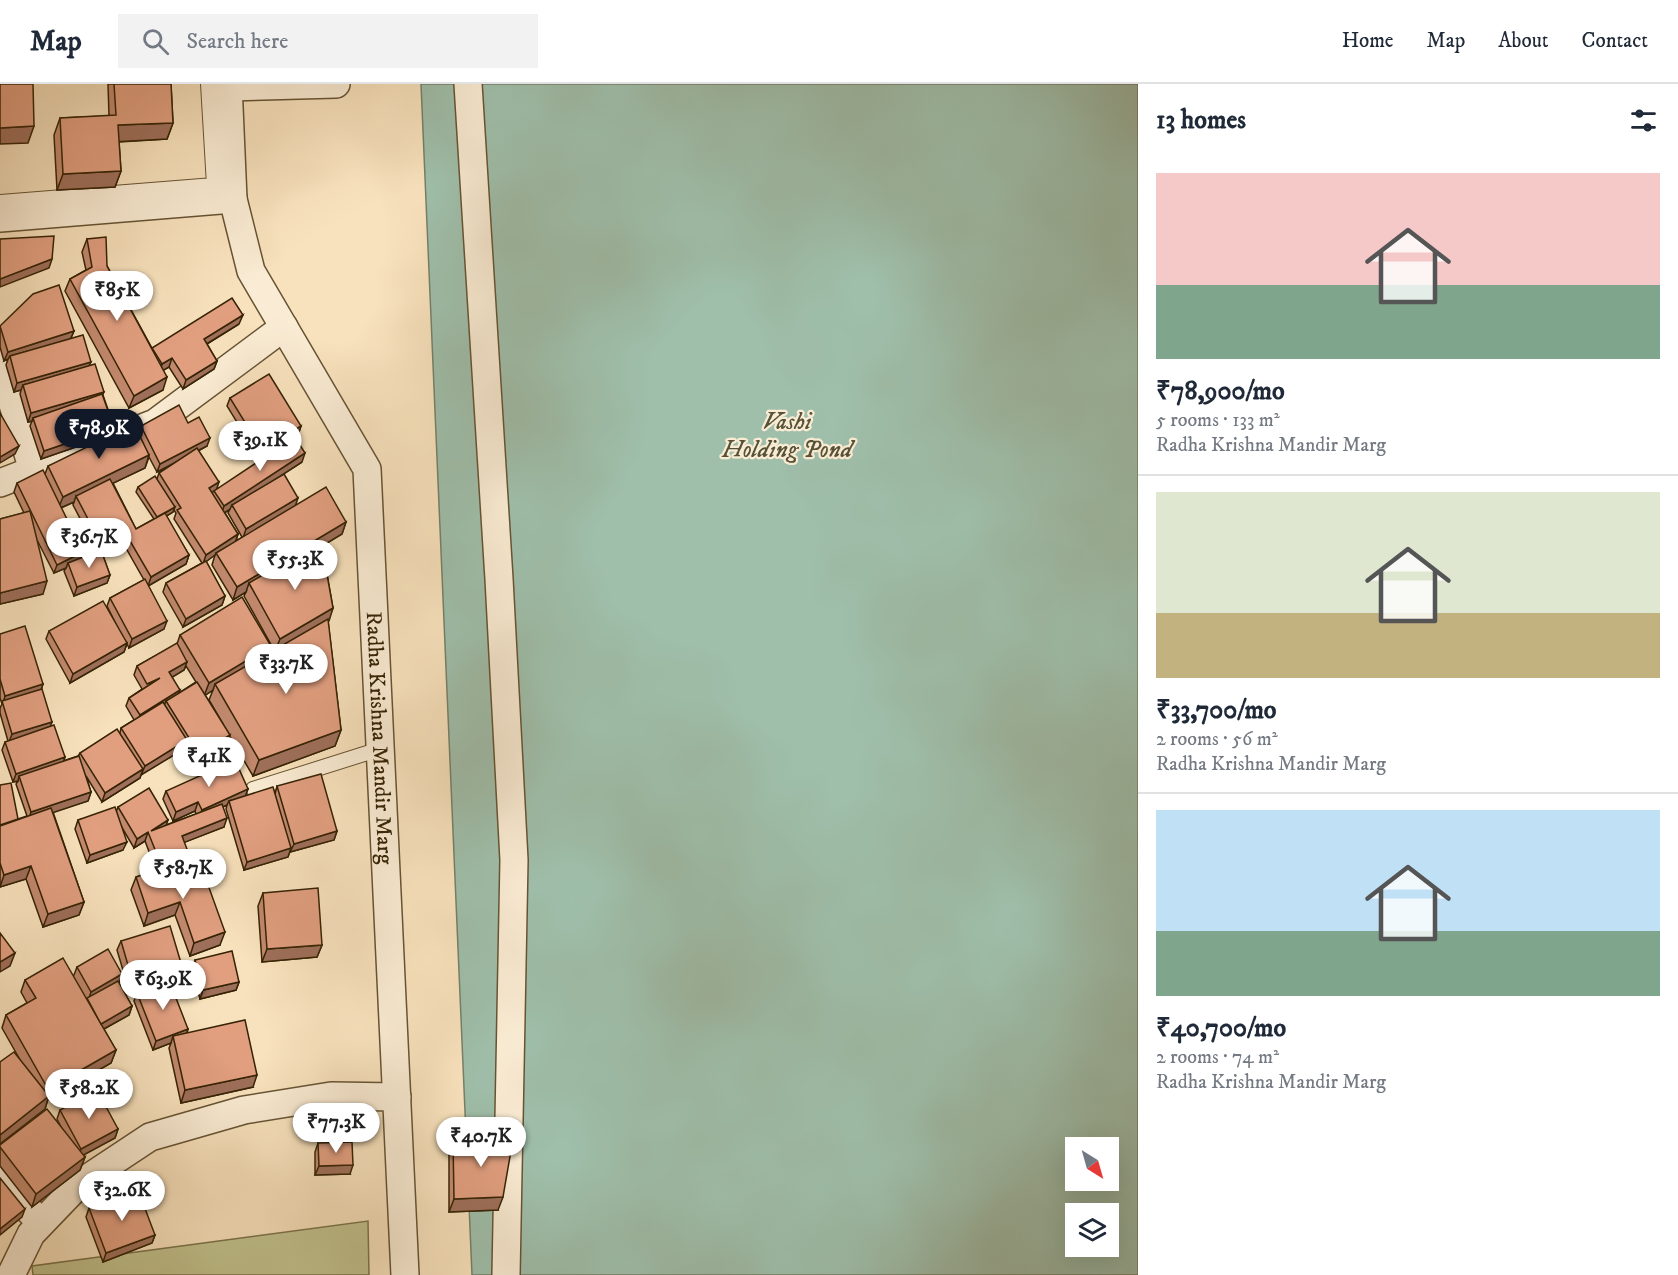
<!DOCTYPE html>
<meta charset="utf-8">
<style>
:root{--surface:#fff;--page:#f2f2f3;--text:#1f2937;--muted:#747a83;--line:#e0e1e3;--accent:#111827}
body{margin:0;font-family:"IM FELL DW Pica",serif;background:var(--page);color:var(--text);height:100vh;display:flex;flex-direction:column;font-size:22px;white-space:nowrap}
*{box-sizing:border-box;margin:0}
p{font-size:20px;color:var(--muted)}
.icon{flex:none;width:33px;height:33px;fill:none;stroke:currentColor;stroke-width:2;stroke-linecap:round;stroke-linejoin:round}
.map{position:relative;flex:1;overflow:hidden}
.side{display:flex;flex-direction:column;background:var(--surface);width:540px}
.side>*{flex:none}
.needle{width:39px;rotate:143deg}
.fabs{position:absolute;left:1065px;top:1053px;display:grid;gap:12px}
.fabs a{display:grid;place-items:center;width:54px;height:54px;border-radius:0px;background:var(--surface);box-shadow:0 6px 24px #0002;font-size:30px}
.price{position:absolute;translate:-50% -51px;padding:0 14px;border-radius:21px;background:#fff;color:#222;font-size:20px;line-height:39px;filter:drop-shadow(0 2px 3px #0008)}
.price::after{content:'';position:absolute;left:50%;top:36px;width:18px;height:14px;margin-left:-9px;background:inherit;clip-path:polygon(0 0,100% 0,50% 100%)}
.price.selected{background:var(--accent);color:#fff}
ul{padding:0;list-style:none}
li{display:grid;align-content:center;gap:12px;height:318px;padding:0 18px}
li+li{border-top:2px solid var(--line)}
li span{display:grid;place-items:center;height:186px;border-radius:0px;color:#555}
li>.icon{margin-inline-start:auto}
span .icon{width:108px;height:108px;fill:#fffc;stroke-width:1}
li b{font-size:26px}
h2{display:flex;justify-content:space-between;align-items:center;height:72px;padding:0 18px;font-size:26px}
header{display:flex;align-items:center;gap:36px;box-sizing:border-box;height:84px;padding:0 30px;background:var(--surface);border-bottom:2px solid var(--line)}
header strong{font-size:28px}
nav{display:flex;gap:33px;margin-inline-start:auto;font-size:21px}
.search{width:420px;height:54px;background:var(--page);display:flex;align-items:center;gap:15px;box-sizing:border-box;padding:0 21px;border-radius:0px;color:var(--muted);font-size:22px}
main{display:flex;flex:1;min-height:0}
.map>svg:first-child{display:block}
.green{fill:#c1c28e;stroke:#7c724a;stroke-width:1.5}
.water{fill:#9fbfab;stroke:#758169;stroke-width:1.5;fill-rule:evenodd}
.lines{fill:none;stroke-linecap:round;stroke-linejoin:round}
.service-casing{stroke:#665333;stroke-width:16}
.minor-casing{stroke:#665333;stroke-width:30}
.service{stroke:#faecd4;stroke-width:14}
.minor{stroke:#faecd4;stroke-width:27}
.wall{fill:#c2896e;stroke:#362305;stroke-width:1.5;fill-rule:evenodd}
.shaded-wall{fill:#9e6f5a;stroke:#362305;stroke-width:1.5}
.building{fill:#e19f80;stroke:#362305;stroke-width:1.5}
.labels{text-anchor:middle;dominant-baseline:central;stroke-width:4.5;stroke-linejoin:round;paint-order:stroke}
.street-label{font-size:22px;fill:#362305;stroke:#faecd4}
.water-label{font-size:24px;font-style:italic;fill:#565237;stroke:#faecd4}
</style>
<header>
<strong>Map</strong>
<div class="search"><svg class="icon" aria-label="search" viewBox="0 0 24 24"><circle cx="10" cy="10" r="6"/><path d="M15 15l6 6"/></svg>Search here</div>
<nav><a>Home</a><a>Map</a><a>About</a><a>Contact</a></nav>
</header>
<main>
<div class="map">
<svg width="1138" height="1191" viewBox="0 0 1138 1191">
<rect width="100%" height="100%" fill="#f8e2bd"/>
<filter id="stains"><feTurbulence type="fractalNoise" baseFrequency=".00333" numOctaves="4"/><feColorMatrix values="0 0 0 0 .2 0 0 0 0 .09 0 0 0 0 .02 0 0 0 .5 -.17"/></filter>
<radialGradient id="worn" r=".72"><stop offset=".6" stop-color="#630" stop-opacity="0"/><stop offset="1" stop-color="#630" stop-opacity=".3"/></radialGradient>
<polygon class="green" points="368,1137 369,1191 33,1191 32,1182"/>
<path class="water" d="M421 0H1138V1191H472ZM1076 1064H1108V1096H1076ZM1076 1130H1108V1162H1076Z"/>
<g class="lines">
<g class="service-casing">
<g id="service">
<polyline points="0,118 214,101 208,0"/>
<polyline points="253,705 380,665"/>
</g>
</g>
<g class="minor-casing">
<g id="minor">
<path id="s1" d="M228 0 233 115 251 187 367 385 405 1191"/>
<polyline points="468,0 499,495 514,776 506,1191"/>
<polyline points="229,3 336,0"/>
<polyline points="0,134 233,115"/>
<polyline points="0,278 33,386"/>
<polyline points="0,399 155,339 284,243"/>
<polyline points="0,1095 41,1139"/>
<polyline points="11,1191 31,1150 79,1100 150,1053 244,1026 331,1012 397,1013"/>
</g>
</g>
<use href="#service" class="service"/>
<use href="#minor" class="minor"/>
</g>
<g class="wall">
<polygon points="108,0 171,0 173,39 167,55 119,58 121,87 115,103 57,106 54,51 60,34 109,32"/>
<polygon points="87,155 107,182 152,264 239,240 207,260 217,277 214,285 183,305 169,283 163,286 163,306 129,324 65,207 70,195 86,186 82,168"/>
<polygon points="0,242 74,247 71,254 89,282 103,311 114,343 111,351 41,375 30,342 32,337 28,338 20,310 21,306 14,308 6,281 8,275 4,277 0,263"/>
<polygon points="230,314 301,342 298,351 259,374 227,322"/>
<path d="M188 339 207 362 198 367 216 405 302 378 280 392 296 421 346 438 342 450 322 462 333 524 328 537 341 646 335 662 253 692 229 651 227 659 196 678 185 661 184 665 141 690 140 694 102 718 86 692 91 708 88 717 53 728 84 818 79 831 43 843 26 795 0 803V701L18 735 27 732 16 700 18 697 13 698 2 666 5 658 8 657 0 629V624L2 620 0 614V550L43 600 41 606 50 642 65 673 63 677 78 672 80 669 120 649 121 644 134 636 126 622 129 614 142 605 134 591 137 582 177 560 180 551 271 562 268 569 274 566 244 512 246 508 233 516 212 481 215 471 206 477 225 512 222 521 183 543 163 508 166 499 202 479 174 435 176 429 174 426 173 428 166 432 189 471 186 480 148 502 164 545 129 564 127 560 124 568 70 599 46 555 49 547 118 544 107 522 110 514 144 496 123 459 102 469 110 491 107 499 74 512 64 487 66 484 54 489 37 456 43 510 0 520V435L24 429 14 408 17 399 45 390 48 382 138 349 141 342ZM149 373 157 388 174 380 159 389 157 395 138 403 136 408 154 435 136 445 113 399 145 384ZM74 418 73 421 97 467 81 473 83 468 61 424ZM230 425 228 429 242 453 236 457 238 450 225 429ZM186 582 196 598 179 609 172 593 184 586ZM213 606 209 616 223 640 205 611Z"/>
<polygon points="277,702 337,747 334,756 290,768 290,767 288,773 244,786 226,725 227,721 223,723 224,743 184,758 187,781 176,785 180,795 220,861 190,872 175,831 144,842 131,806 136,793 156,786 145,757 134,764 121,742 123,766 87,779 75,745 78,736 116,728 118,723 166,741 196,730 195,727 173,737 163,715 166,707 248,705 245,712 275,710"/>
<polygon points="263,809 322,861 317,873 262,878 258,822"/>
<polygon points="121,857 178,888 128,903 117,866"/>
<polygon points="195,876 239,898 236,906 200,915 192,884"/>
<polygon points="77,883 119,899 132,922 129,931 104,945 116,966 111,979 48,1015 45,1025 19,974 2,944 6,931 27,919 21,908 25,896 74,891"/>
<polygon points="137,909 188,945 187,949 253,1003 181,1019 169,964 171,959 153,966 134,917"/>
<polygon points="60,1026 118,1045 115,1054 83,1071 85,1073 80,1086 32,1123 0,1082 0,1061 61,1043 57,1035"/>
<polygon points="453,1057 498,1126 449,1128 449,1069"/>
<polygon points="318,1059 350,1090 315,1091 315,1068"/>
<polygon points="89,1124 155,1151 152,1159 103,1178 86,1133"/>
</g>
<g class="shaded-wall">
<polygon points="173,39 167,55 112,58 118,41"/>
<polygon points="34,42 28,59 0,60 0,44"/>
<polygon points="121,87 115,103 57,106 63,90"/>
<polygon points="52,175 49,184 0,203 0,195"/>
<polygon points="243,231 239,240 200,264 204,255"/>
<polygon points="74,247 70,256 10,272 8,275 4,277 8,268"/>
<polygon points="172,274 169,283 159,289 162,280"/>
<polygon points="217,277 214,285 183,305 186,296"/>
<polygon points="91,278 87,286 23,301 21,306 14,308 17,299"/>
<polygon points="167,293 163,306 129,324 134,312"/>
<polygon points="104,308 100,317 33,334 32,337 28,338 31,329"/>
<polygon points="301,342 298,351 259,374 262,366"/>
<polygon points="114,343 111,351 41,375 44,367"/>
<polygon points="210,354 207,362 157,388 160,380"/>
<polygon points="19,362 15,370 0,379 0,373"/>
<polygon points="305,369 302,378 233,423 232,421 230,425 221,431 224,422"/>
<polygon points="149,371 145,384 78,416 76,412 74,418 58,425 63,413"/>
<polygon points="219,398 216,407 214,407 213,408 206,413 209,404"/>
<polygon points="298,414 295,423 243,454 246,445"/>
<polygon points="175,423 173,428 156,439 157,434"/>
<polygon points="346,438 342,450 252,504 249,499 246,508 233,516 237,503"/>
<polygon points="126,450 123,459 98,471 102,462"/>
<polygon points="238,450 235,459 216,469 215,471 203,480 206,471"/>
<polygon points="83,468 79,477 68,479 66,484 54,489 57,481"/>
<polygon points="189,471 186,480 148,502 151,493"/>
<polygon points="110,491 107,499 74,512 77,503"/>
<polygon points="47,497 43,510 0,520 0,509"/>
<polygon points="225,512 222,521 183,543 186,535"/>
<polygon points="333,524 329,537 275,567 280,555"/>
<polygon points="167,537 164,545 129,564 132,555"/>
<polygon points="127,559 124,568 70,599 73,590"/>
<polygon points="271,562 266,574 215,600 213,606 204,612 209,599"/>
<polygon points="187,578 184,586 166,597 169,588"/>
<polygon points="43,600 40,609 3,619 5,612"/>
<polygon points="180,606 177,614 166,617 164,622 137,639 140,631"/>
<polygon points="52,638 49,646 9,658 12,650"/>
<polygon points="341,646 335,662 253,692 259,676"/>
<polygon points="230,651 227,659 196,678 199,670"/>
<polygon points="187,656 184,665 141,691 145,682"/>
<polygon points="65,673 62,682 19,692 18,697 13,698 16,690"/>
<polygon points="143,685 140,694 102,718 105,709"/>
<polygon points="248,705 245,713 229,717 227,721 198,735 202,726"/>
<polygon points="91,708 88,717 28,737 31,728"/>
<polygon points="198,718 195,727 173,737 176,728"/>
<polygon points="227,734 224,743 178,761 182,752"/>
<polygon points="168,736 165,745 151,747"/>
<polygon points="337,747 334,756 290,768 294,760"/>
<polygon points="148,748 145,757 134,764 137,755"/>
<polygon points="127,758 123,766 87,779 90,771"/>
<polygon points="291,764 288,773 244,786 247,778"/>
<polygon points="190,773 187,781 159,792 162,783"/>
<polygon points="31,782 26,795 0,803 4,791"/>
<polygon points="84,818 79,831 43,843 48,830"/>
<polygon points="180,818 175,831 144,842 148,829"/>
<polygon points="225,848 220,861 190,872 194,859"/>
<polygon points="322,861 317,873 262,878 267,865"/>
<polygon points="15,869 10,882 0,888 0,878"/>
<polygon points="181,879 178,888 128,903 132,895"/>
<polygon points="122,890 119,899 88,917 91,908"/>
<polygon points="239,898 236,906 200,915 203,906"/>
<polygon points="132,922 129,931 98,948 101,940"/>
<polygon points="188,945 185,954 173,952 171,959 153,966 156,957"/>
<polygon points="116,966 111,979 48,1015 45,1025 0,1060 0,1051 44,1016 48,1005"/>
<polygon points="257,991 253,1003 181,1019 185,1006"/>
<polygon points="118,1045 115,1054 78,1074 81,1065"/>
<polygon points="85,1073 80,1086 32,1123 36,1110"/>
<polygon points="353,1081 350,1090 315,1091 319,1082"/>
<polygon points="503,1113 498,1126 449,1128 454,1115"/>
<polygon points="25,1125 22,1133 0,1151 0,1145"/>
<polygon points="155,1151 152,1159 103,1178 106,1169"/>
</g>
<g class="building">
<polygon points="0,0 33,0 34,42 0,44"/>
<polygon points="114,0 171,0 173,39 118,41 121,87 63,90 60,34 116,31"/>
<polygon points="54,152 52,175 0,195 0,155"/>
<polygon points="106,153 107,182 167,293 134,312 70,195 92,183 87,155"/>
<polygon points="59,201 74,247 8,268 0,242 33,210"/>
<polygon points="232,214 243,231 204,255 217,277 186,296 172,274 162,280 152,264"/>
<polygon points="83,251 91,278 17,299 10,272"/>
<polygon points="95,280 104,308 31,329 23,301"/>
<polygon points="269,290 301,342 262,366 230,314"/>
<polygon points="102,310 114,343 44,367 33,334"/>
<polygon points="179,321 188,339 199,333 210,354 160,380 141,342"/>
<polygon points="0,329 19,362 0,373"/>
<polygon points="134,340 149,371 63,413 48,382"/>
<polygon points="295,353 305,369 224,422 214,407"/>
<polygon points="197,364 219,398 209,404 238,450 206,471 177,426 181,424 159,389"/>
<polygon points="43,386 83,468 57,481 17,399"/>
<polygon points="284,390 298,414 246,445 232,421"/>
<polygon points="155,392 175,423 157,433 138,403"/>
<polygon points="110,395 136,445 165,429 189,471 151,493 126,450 102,462 76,412"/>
<polygon points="326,403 346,438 237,503 216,469"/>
<polygon points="30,427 47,497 0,509 0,435"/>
<polygon points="321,457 333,524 280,555 249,499"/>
<polygon points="101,466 110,491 77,503 68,479"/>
<polygon points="206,477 225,512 186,535 166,499"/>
<polygon points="145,495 167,537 132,555 110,514"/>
<polygon points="242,513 271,562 209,599 180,551"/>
<polygon points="103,517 127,559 73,590 49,547"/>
<polygon points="328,535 341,646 259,676 215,600"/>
<polygon points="25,542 43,600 5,612 0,595 0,550"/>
<polygon points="177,559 187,578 169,588 180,606 140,631 129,614 160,594 147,600 137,582"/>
<polygon points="197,598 230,651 199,670 166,617"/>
<polygon points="42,605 52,638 12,650 2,617"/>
<polygon points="163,618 187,656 145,682 121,644"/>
<polygon points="54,641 65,673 16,690 5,658"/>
<polygon points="117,645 143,685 105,709 80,669"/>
<polygon points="79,672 91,708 31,728 19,692"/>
<polygon points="235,676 248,705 202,726 198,718 176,728 166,707"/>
<polygon points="321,690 337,747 294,760 277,702"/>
<polygon points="11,699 18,735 0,741 0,701"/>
<polygon points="273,703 291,764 247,778 229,717"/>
<polygon points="149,704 168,736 151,747 222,720 227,734 182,752 190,773 162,783 148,748 137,755 118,723"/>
<polygon points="115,723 127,758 90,771 78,736"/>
<polygon points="51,724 84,818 48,830 31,782 4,791 0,779 0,742"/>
<polygon points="175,780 180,795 203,787 225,848 194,859 180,818 148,829 136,793"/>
<polygon points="318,804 322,861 267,865 263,809"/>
<polygon points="170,842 181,879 132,895 121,857"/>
<polygon points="0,849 15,869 0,878"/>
<polygon points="108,865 122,890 91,908 77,883"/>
<polygon points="232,867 239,898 203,906 195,876"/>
<polygon points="63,874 116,966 48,1005 6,931 36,914 25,896"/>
<polygon points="169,896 188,945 156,957 137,909"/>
<polygon points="118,897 132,922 101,940 87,914"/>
<polygon points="245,936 257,991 185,1006 173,952"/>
<polygon points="14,968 49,1012 0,1051 0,978"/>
<polygon points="97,1006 118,1045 81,1065 60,1026"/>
<polygon points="47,1025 85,1073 36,1110 0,1063 0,1061"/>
<polygon points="513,1055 503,1113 454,1115 453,1057"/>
<polygon points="352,1058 353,1081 319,1082 318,1059"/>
<polygon points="0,1094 25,1125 0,1145"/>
<polygon points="138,1106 155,1151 106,1169 89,1124"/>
</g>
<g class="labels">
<g class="street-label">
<text stroke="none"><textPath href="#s1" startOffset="688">Radha Krishna Mandir Marg</textPath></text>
</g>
<g class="water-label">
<text x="787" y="338">Vashi<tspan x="787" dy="28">Holding Pond</tspan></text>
</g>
</g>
<rect width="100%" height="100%" filter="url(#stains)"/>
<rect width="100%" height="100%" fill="url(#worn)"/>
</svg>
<div class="fabs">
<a><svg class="needle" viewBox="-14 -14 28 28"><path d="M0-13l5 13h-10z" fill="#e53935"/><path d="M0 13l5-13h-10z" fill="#747a83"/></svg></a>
<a><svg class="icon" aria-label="layers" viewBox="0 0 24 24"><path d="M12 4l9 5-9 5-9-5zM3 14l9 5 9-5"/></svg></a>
</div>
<b class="price" style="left:117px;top:238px">₹85K</b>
<b class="price selected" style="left:99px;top:376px">₹78.9K</b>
<b class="price" style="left:260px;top:388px">₹39.1K</b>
<b class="price" style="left:89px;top:485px">₹36.7K</b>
<b class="price" style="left:295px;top:507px">₹55.3K</b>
<b class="price" style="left:286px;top:611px">₹33.7K</b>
<b class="price" style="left:209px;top:704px">₹41K</b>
<b class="price" style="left:183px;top:816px">₹58.7K</b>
<b class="price" style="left:163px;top:927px">₹63.9K</b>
<b class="price" style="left:89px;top:1036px">₹58.2K</b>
<b class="price" style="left:336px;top:1070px">₹77.3K</b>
<b class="price" style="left:481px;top:1084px">₹40.7K</b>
<b class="price" style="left:122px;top:1138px">₹32.6K</b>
</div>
<section class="side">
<h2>13 homes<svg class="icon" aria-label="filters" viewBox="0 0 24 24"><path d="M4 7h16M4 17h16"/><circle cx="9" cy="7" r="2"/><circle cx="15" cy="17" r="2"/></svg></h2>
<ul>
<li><span style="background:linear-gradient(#f6c9c9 60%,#7fa58c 0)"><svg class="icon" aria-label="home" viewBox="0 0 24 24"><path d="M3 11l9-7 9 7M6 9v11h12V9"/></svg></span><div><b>₹78,900/mo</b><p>5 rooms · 133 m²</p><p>Radha Krishna Mandir Marg</p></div></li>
<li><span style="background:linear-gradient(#dfe7d0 65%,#c2b280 0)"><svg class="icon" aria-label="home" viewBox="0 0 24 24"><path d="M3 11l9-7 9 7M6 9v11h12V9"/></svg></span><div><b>₹33,700/mo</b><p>2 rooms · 56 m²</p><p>Radha Krishna Mandir Marg</p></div></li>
<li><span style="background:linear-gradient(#bfe0f5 65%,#7fa58c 0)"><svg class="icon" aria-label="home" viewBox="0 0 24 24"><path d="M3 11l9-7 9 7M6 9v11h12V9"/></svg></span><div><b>₹40,700/mo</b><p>2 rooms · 74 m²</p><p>Radha Krishna Mandir Marg</p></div></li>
</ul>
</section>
</main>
